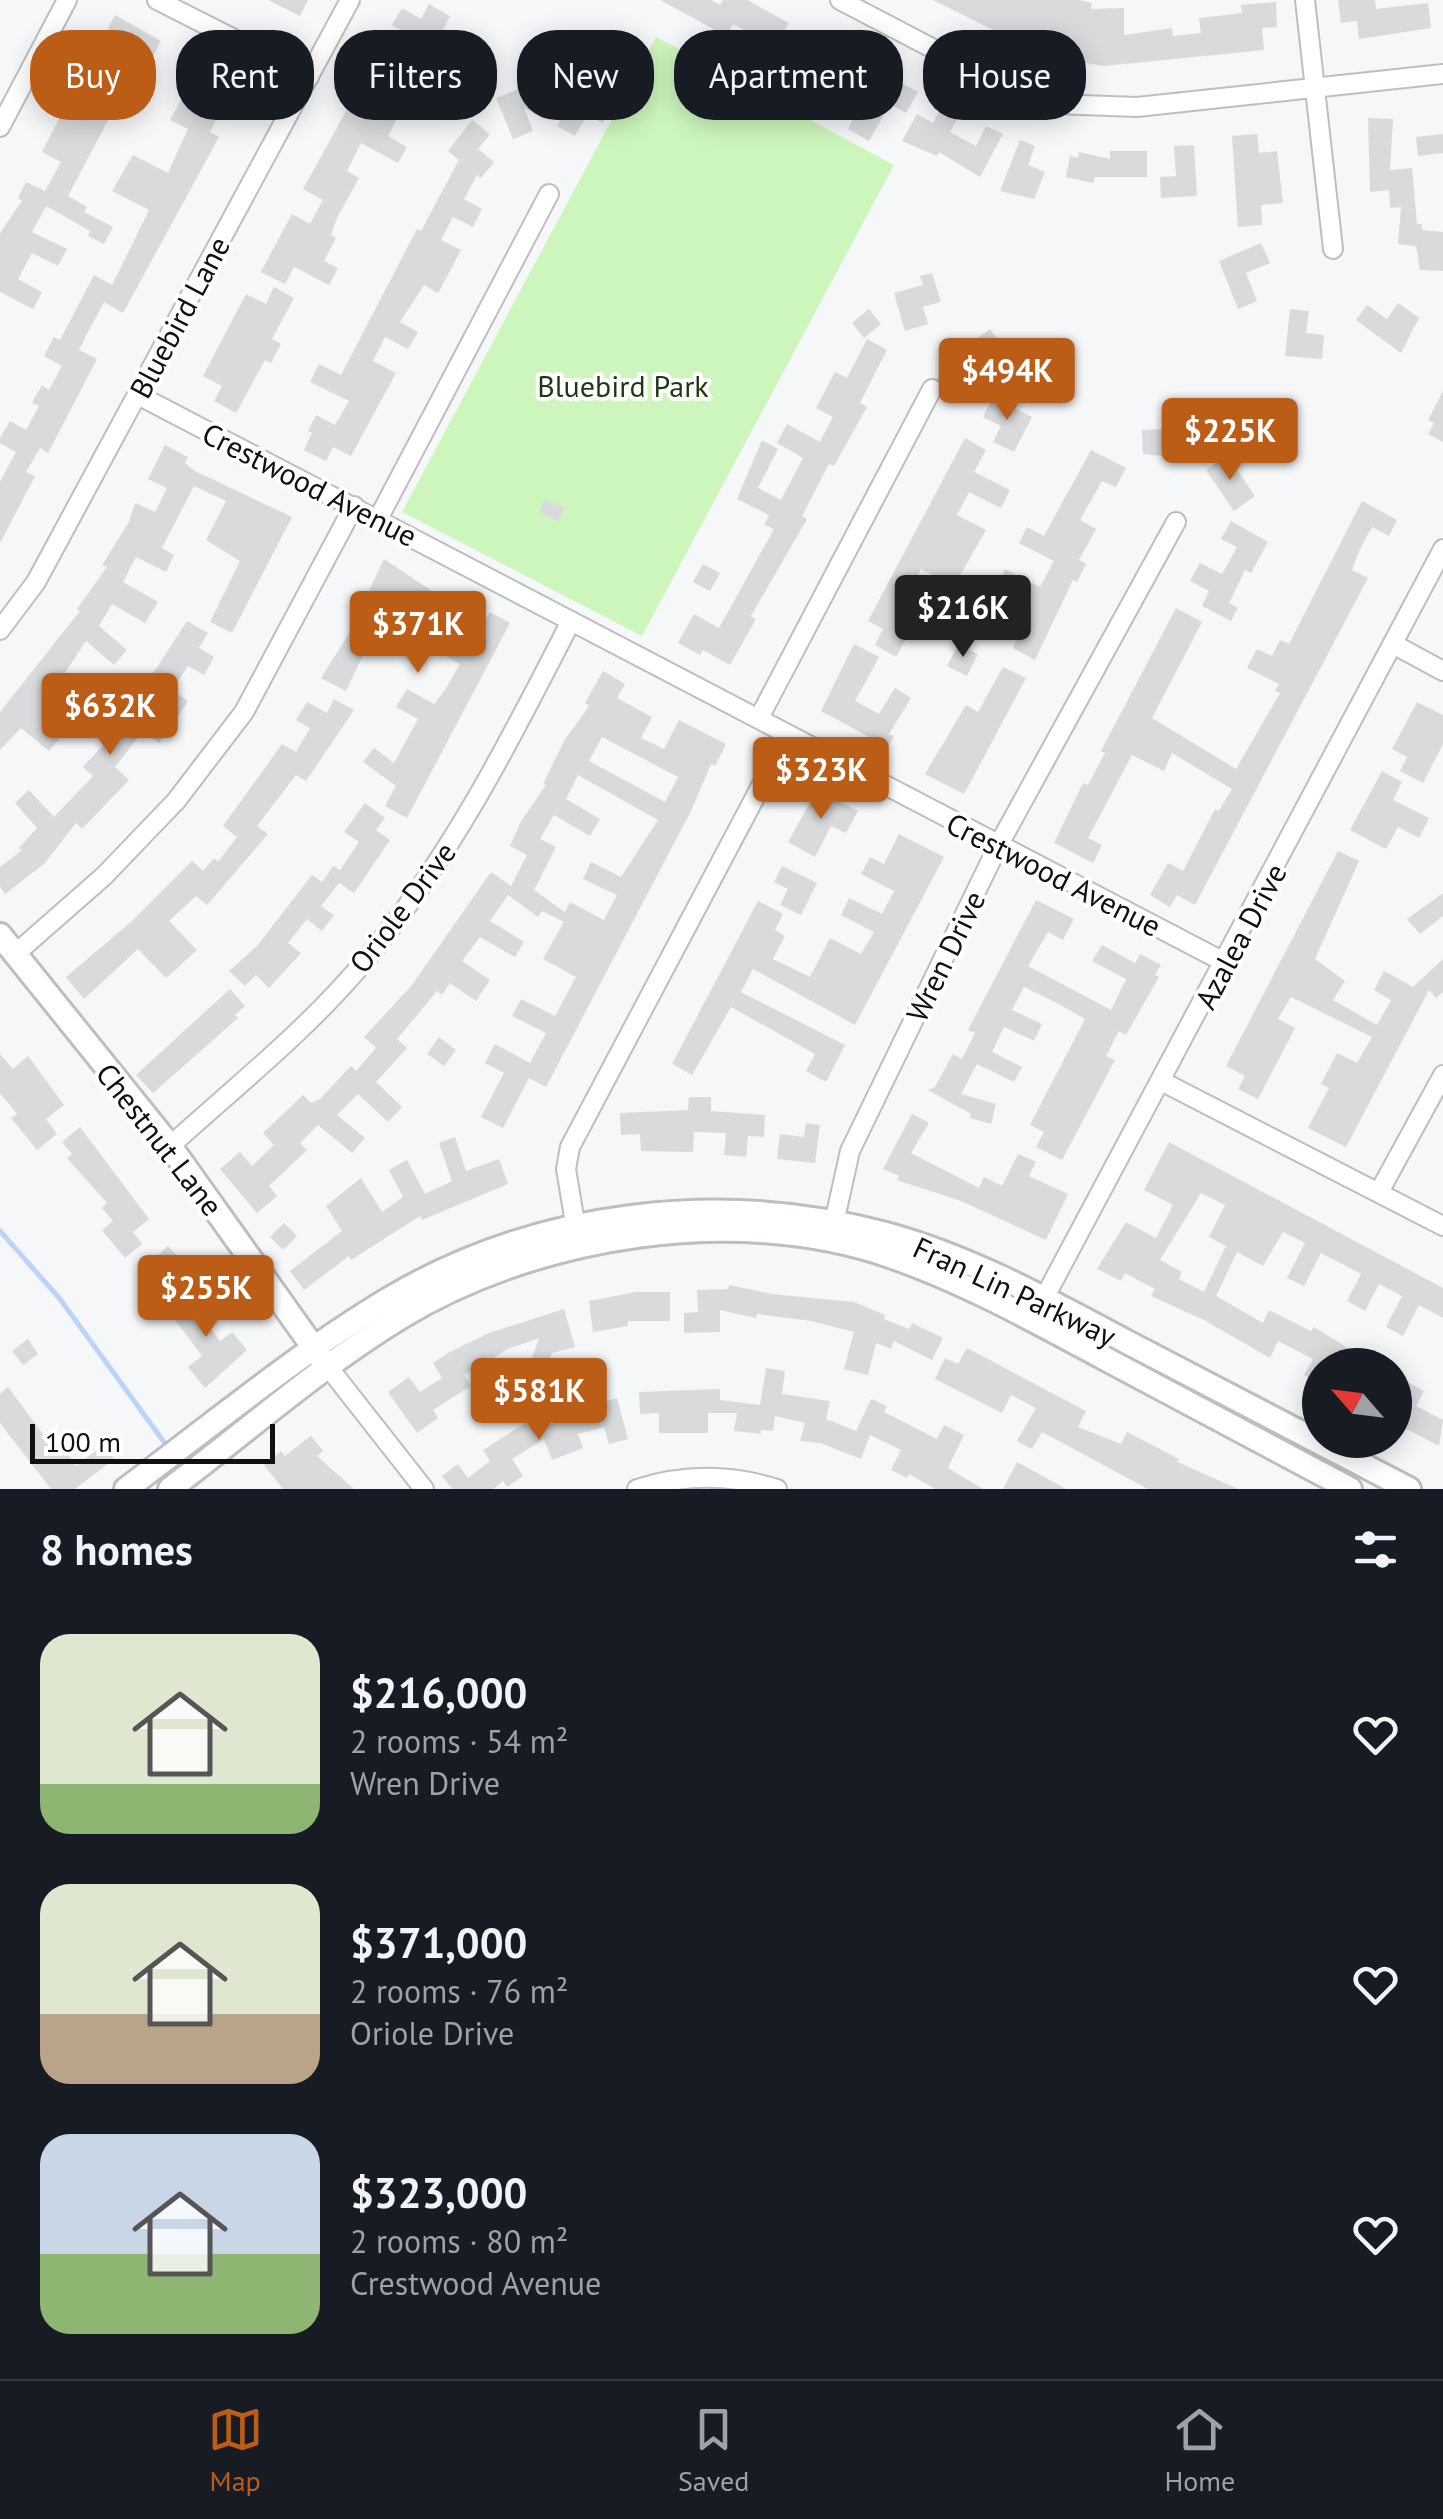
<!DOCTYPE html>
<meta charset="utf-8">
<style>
:root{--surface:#171b24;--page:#242831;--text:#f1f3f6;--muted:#9ea1a6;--line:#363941;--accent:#bc5d17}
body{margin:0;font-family:"PT Sans",sans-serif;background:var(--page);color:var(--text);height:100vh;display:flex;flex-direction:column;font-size:38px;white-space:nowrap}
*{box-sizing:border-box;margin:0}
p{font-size:32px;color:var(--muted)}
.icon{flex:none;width:55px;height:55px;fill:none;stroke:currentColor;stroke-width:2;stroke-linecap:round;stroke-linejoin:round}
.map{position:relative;height:1489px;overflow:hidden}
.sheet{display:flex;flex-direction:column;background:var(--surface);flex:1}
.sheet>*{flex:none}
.banner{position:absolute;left:30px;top:30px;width:1385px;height:90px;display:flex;gap:20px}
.needle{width:65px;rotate:298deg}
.buttons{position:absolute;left:1302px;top:1348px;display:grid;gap:20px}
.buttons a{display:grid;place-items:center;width:110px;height:110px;border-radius:50%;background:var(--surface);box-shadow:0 5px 25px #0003;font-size:50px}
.scale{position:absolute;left:30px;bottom:25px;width:245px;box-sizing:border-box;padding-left:10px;border:5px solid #0f1010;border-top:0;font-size:28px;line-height:35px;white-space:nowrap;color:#0f1010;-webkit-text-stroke:8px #fff;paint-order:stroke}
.price{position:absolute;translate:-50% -85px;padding:0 22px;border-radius:10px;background:var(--accent);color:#fff;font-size:32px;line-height:65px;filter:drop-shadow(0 2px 5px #0008)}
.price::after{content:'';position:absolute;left:50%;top:60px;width:30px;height:22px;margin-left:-15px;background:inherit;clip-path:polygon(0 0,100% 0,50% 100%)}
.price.active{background:#222;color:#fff}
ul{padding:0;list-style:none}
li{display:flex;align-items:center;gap:30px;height:250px;padding:0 40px}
li span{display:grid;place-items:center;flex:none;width:280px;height:200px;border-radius:30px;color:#555}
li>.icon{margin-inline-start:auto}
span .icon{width:120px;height:120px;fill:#fffc;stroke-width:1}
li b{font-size:42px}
h2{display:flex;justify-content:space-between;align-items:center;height:120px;padding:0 40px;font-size:42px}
.tag{padding:0 35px;border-radius:40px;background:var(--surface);box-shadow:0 5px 25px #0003;font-size:35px;line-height:90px}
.tag.active{background:var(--accent);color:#fff}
.tabs{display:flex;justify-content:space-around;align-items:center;height:140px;border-top:2px solid var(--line);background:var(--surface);font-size:28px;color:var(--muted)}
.tabs a{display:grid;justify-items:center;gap:5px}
.tabs .active{color:var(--accent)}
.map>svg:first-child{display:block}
.green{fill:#cdf6bc}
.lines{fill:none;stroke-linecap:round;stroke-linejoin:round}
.stream{stroke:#bcd4f7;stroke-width:5}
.building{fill:#d9dadc;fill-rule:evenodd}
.minor-casing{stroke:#bdbec0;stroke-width:22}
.tertiary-casing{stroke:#bdbec0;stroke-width:28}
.minor{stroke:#fff;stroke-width:18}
.tertiary{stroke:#fff;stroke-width:22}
.labels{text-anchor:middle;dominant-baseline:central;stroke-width:8;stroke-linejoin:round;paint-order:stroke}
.street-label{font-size:30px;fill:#0f1010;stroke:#fff}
.park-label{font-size:30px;fill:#1d380f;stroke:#fff}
</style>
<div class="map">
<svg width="1443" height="1489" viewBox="0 0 1443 1489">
<rect width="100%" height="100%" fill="#f6f7f9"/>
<polygon class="green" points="656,37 894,165 642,636 402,512"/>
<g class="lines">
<polyline class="stream" points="0,1231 60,1299 169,1449"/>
</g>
<g class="building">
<polygon points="268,0 308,0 300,16"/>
<polygon points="660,0 711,0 720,5 723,0 747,0 789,23 785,30 828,52 825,59 848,72 856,58 918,92 906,113 890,104 869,141 848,129 859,108 818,83 792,69 783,89 764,80 775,58 752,46 757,37 733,24 726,36"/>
<polygon points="933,0 1080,0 1092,3 1091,9 1124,8 1124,35 1172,28 1173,36 1201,33 1199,18 1242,13 1241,5 1276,2 1277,27 1262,28 1264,50 1104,66 1048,57"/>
<polygon points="1338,0 1375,0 1376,9 1428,3 1431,28 1359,39 1357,21 1341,23"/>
<polygon points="429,4 450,16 388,136 407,147 398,163 361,143 347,171 359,178 337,218 331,235 336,238 324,261 338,268 329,285 294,267 285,284 261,272 292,214 310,224 323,200 303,189 356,93 376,104 389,80 370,69 379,52 399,63 413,37 392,25 402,8 421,19"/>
<polygon points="115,15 161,41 151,60 142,56 68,196 87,207 84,212 113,227 104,244 88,236 90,231 46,206 32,232 67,249 58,266 32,253 18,279 42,292 33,309 0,292 0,233 22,201 18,198 26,182 45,191 61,162 42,152 65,107 83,116 99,84 94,81 98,74 87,69"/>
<polygon points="184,53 201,61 193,78 176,69"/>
<polygon points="228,68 250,79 231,115 221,110 210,132 219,137 123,313 104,302 87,334 79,350 97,359 48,453 40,448 26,472 35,476 0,543 0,482 16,452 0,443 0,438 10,421 26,430 39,406 32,403 42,385 49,390 62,366 44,356 54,337 60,340 94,275 112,285 149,210 112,191 133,155 168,173 188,129 170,120 182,98 206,111"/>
<polygon points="531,84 546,120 524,108 533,131 513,139 496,98"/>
<polygon points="579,85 613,104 603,123 587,115 575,136 557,126"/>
<polygon points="943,104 960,114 950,132 976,146 986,126 1003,134 980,177 939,152 937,156 902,141 917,114 933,123"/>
<polygon points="1368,118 1393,119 1390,170 1412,168 1417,224 1422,224 1422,230 1443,232 1443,271 1420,270 1416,246 1398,244 1401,207 1390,208 1389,190 1370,192"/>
<polygon points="472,120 490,134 478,149 494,162 481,178 477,175 464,199 482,209 473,227 453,217 441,240 461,250 452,267 438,293 424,285 400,322 418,332 408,349 385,337 373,361 396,373 351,456 333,447 326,461 304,450 312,433 308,431 316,415 335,425 349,401 310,382 319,364 341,375 417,229 421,231 459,160 448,151"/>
<polygon points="1257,134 1259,153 1277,151 1283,203 1261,205 1262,225 1238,227 1232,136"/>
<polygon points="1443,134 1443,153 1418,156 1416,137"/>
<polygon points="1020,140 1035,146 1028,165 1045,172 1034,199 1000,191"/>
<polygon points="1194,145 1197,196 1161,198 1160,177 1176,176 1174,146"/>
<polygon points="1110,151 1147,151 1147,177 1095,177 1093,183 1066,177 1070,156 1078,158 1079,152 1110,159"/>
<polygon points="1261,243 1270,263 1246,273 1257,301 1238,309 1219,261"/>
<polygon points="932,273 941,302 923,307 928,324 905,331 894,293 923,285 920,276"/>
<polygon points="274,287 294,298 272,339 281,344 271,363 265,360 236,413 214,401 222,386 203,376 246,294 266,304"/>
<polygon points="1398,303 1419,318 1401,353 1356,320 1367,305 1387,319"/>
<polygon points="869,309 881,324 864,338 852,323"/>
<polygon points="1290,309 1309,311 1306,333 1324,335 1322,359 1285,356"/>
<polygon points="990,329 1000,343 1007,338 1016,350 990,369 1025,371 1024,389 1000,388 968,345"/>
<polygon points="867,339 887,350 860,403 867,407 834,466 829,464 802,516 807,519 751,616 756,619 730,665 703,650 700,655 678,643 694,614 719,628 774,529 764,525 769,515 737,499 762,440 778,449 758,488 781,500 803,458 777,443 787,424 820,442 833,417 816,408 835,372 847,378"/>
<polygon points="1443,391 1443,442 1428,434 1434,423 1428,420"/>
<polygon points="993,397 1032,417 1014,452 993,442 1001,426 983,417"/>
<polygon points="1180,428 1182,458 1143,454 1142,430"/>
<polygon points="965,438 986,450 974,472 1010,490 1001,508 969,492 957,515 986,530 954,586 921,569 898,614 915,623 896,657 875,645 883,629 868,621"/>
<polygon points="165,445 188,457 185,463 195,471 292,517 232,633 210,622 240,561 206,540 226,501 194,486 162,548 174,555 166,572 136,557 123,582 158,602 145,623 112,604 99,626 127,650 114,665 86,641 59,682 64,686 43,714 65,732 49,751 21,728 0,750 0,712 80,611 77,609 107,567 102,565 129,522 135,503 155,512 167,488 148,479"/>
<polygon points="1091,450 1126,468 1116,487 1102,481 1080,520 1096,529 1079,560 1086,564 1077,582 1073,580 1035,660 1013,648 1031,604 997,586 1005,569 1040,587 1054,561 1019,543 1027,527 1044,536"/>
<polygon points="1227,455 1255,496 1234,511 1206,470"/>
<polygon points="545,499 565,508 558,522 539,512"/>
<polygon points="1362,501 1397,520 1389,536 1372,527 1359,551 1352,570 1368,578 1195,905 1177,895 1170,907 1150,895 1168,863 1183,871 1215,809 1219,811 1232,789 1172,753 1164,771 1132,755 1088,838 1102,845 1093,863 1054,843 1083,783 1088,785 1105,753 1101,751 1176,608 1202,622 1152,718 1236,769 1280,693 1275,691 1279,684 1247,668 1257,649 1272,656 1280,640 1289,644"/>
<polygon points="1231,521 1268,542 1251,573 1245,570 1229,603 1238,608 1231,621 1202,606 1209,591 1190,581 1200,563 1222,574 1237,547 1221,539"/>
<polygon points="384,559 432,591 428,598 481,629 490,612 510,623 407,818 385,806 396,786 363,762 374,748 394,763 418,719 396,707 407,689 434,704 445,690 460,664 429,646 441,621 413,606 398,633 379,622 346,691 321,678 348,635"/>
<polygon points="703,564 720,573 710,591 693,582"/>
<polygon points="932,604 948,612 940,629 923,621"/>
<polygon points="975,604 992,614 983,630 966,620"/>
<polygon points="187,621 208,633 199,648 214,657 204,675 188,666 172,690 188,701 171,727 159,743 143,731 115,767 129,780 82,829 76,823 44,864 5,894 0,887 0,867 22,850 19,848 37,828 15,803 29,790 54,817 93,776 83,767 115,732"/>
<polygon points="854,644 879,657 855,701 879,714 895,688 911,698 889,734 894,736 885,753 870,746 873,739 821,711"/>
<polygon points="958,645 978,654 967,676 947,666"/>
<polygon points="1003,667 1026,678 964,794 925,774 966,705 978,712"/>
<path d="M603 671 625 684 617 698 652 717 641 738 664 749 679 720 726 744 715 766 711 764 691 811 546 1087 529 1078 503 1128 481 1117 504 1073 485 1063 495 1044 530 1063 546 1033 512 1016 521 999 555 1016 576 977 543 959 564 922 542 911 538 917 508 895 490 921 524 942 515 957 480 937 462 961 490 980 476 1001 450 983 442 995 437 991 397 1039 407 1048 376 1082 402 1107 388 1122 358 1094 337 1115 365 1138 352 1153 318 1125 300 1143 307 1150 269 1186 277 1196 257 1213 220 1169 240 1152 252 1166 274 1145 263 1133 303 1095 311 1103 320 1099 351 1066 356 1071 376 1048 364 1037 412 985 491 872 511 886 527 855 510 846 520 823 546 785 543 784 564 741 589 706 585 703ZM602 737 678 777 665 802 589 761ZM578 775 658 820 621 877 591 862 583 879 617 895 604 920 570 902 565 912 534 890 556 847 540 839 554 815 590 836 600 819 566 799Z"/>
<polygon points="334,699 354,710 306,781 296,775 257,826 268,834 207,905 196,896 169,921 197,950 166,978 138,949 84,999 66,977 132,921 192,861 203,871 214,858 218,862 237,837 223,826 282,744 296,752 310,728 296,720 307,702 327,713"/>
<polygon points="1417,702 1443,715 1443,744 1423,783 1400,771 1407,757 1392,749"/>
<polygon points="1382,771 1402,782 1393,800 1429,818 1419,838 1398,827 1386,849 1350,830"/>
<polygon points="817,790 858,811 846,833 831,826 815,857 788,842"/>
<polygon points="365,803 385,818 376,830 390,840 354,893 339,883 321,906 334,915 322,931 307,919 288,943 301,953 269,988 256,975 245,986 229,971 257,946 312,875 322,882 333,866 340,870 359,842 344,832"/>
<polygon points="899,834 944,857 855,1025 753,969 741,992 845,1045 826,1082 806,1071 815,1054 731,1007 692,1075 672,1064 758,901 783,914 775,930 785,936 773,959 810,977 830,938 861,954 874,932 841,915 849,898 882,914 894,891 861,874 870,857 884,864"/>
<polygon points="1338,851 1359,861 1315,959 1345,981 1333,1000 1377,1025 1391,1000 1374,990 1384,971 1413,987 1443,959 1443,992 1436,998 1429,990 1346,1147 1308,1128 1329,1088 1321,1084 1337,1053 1357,1063 1372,1037 1291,997 1278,1019 1295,1028 1258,1099 1238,1089 1245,1076 1226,1066"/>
<polygon points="782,866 817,883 801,915 780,905 788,889 774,882"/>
<polygon points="1443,893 1443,916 1420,934 1407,919"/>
<polygon points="1036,900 1074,919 1063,940 1048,932 1028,966 1111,1010 1126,979 1092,961 1102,945 1135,963 1140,954 1161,965 1155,975 1159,977 1126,1035 1119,1031 1106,1056 1115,1060 1062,1160 1036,1147 1044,1132 1030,1125 1085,1019 1057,1003 1024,987 1012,1010 1042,1024 1034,1041 1004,1027 992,1052 1022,1067 1014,1082 977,1064 961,1094 996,1104 991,1124 970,1118 971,1114 928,1090 935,1087 953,1054 962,1059 975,1033 968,1030"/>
<polygon points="230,989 245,1006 235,1015 238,1018 153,1093 136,1075"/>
<polygon points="439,1037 456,1050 444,1066 427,1054"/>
<polygon points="0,1054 13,1069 28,1056 64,1105 46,1119 57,1134 37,1150 11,1118 17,1114 0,1093"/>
<polygon points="689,1097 711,1097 711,1111 765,1115 764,1137 748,1136 746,1157 724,1155 726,1133 694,1132 693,1152 641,1151 640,1134 621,1135 620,1113 688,1110"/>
<polygon points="912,1114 929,1123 911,1153 979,1188 984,1177 1002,1186 1018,1154 1036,1162 1029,1176 1068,1194 1046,1240 961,1201 897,1180 899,1176 883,1169"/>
<polygon points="806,1123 820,1125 815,1163 777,1159 780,1134 804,1137"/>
<polygon points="80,1127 149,1219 133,1232 142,1244 125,1258 102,1230 113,1221 102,1208 107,1203 67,1158 72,1154 62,1142"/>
<polygon points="455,1137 466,1171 499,1159 508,1184 422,1220 420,1216 351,1260 349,1256 304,1290 290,1271 342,1231 326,1206 361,1178 382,1212 403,1197 389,1170 407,1160 425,1194 452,1181 439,1143"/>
<path d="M1169 1142 1443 1288V1318L1419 1305 1403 1336 1386 1327 1402 1296 1379 1284 1365 1311 1347 1301 1361 1274 1321 1253 1304 1286 1287 1278 1305 1243 1283 1232 1263 1266 1237 1252 1216 1296 1263 1323 1269 1310 1311 1331 1314 1327 1375 1365H1320V1385L1304 1375 1313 1359 1278 1341 1270 1358 1204 1320 1151 1296 1155 1289 1125 1273 1121 1281 1097 1269 1126 1222 1156 1238 1173 1205 1144 1190ZM1201 1193 1225 1205 1209 1237 1226 1246 1204 1292 1179 1279 1182 1272 1160 1260Z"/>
<polygon points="284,1223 297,1236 283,1250 270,1237"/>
<polygon points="168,1246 188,1268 169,1286 149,1264"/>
<polygon points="729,1285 772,1294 854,1302 885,1315 884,1319 909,1329 912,1323 943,1338 932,1360 894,1341 891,1349 876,1343 868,1375 844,1369 854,1332 811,1321 757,1314 756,1318 720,1310 720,1332 684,1333 684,1313 698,1312 697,1290 728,1289"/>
<polygon points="201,1289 214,1307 201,1316 220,1341 232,1332 247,1350 205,1388 188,1367 202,1356 170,1313"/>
<polygon points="636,1292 670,1292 670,1321 628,1321 628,1326 593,1332 589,1301"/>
<polygon points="564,1309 575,1347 552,1353 548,1364 532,1358 539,1338 508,1349 464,1375 471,1386 433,1410 438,1418 417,1433 388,1392 409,1377 420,1392 442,1378 433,1363 450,1352 489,1333"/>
<polygon points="28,1339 38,1354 23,1365 12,1351"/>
<polygon points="967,1348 1086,1411 1078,1427 1121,1444 1127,1432 1179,1459 1177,1462 1238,1489 1148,1489 1042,1432 1032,1449 1017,1441 1036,1408 1011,1395 1002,1413 935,1379 945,1358 958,1364"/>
<polygon points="766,1368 785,1371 782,1394 830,1401 826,1419 856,1431 871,1399 887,1406 884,1412 937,1439 944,1425 964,1435 948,1468 983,1489 935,1489 909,1474 907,1478 891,1470 901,1450 870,1435 861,1459 820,1443 800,1441 805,1423 775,1416 773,1431 761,1430 761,1434 734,1431 737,1413 708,1413 708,1433 659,1433 659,1413 640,1414 639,1392 720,1389 720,1400 760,1405"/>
<polygon points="1402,1379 1424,1391 1416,1406 1443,1420 1439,1446 1395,1423 1395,1392"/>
<polygon points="8,1387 60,1457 67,1453 76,1466 104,1445 114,1459 75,1489 51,1489 0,1423 0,1394"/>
<polygon points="535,1398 546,1426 582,1413 581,1409 617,1398 628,1439 609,1444 604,1427 578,1434 583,1448 552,1460 544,1439 512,1459 523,1476 507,1487 503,1481 493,1489 452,1489 442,1476 458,1464 468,1478 490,1461 483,1450 527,1422 520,1404"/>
<polygon points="311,1436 323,1451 317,1456 354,1489 283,1489 264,1465 281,1451 285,1456"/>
<polygon points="1017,1462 1066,1489 1003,1489"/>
</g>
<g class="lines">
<g class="minor-casing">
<g id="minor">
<polyline points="157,0 309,77"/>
<polyline points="840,0 1014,91 1054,104 1137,107 1443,74"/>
<polyline points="1305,0 1333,249"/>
<polyline points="0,127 67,0"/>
<polyline points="138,395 1226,963"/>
<polyline points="378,519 549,194"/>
<polyline points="0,630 36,582 350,0"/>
<polyline points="1393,644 1443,671"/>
<polyline points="759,718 932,389"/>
<polyline points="14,955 104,876 176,801 244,712 354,506"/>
<polyline points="1163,1082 1443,1226"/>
<path d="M170 1146C235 1087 306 1031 363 963 450 859 510 741 571 621"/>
<polyline points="1379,1192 1443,1075"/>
<polyline points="832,1232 850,1151 998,846 1176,522"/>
<polyline points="577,1235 566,1169 570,1147 788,735"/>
<polyline points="1040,1306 1443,549"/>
<polyline points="329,1368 424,1489"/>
<path d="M637 1489C684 1474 730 1474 777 1489"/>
</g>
</g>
<g class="tertiary-casing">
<g id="tertiary">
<polyline points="0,935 170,1146 321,1358"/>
<path d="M126 1489C212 1425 297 1354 389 1299 537 1211 722 1190 886 1234 971 1257 1050 1301 1127 1342 1221 1391 1315 1440 1409 1489"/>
<path d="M170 1489C246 1432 319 1367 401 1317 538 1234 737 1203 890 1256 965 1282 1033 1320 1102 1357 1185 1401 1267 1445 1350 1489"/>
</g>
</g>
<use href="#minor" class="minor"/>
<use href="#tertiary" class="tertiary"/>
</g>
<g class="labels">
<g class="street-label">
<text transform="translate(179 317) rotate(-62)">Bluebird Lane</text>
<text transform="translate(310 484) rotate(27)">Crestwood Avenue</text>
<text transform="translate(1054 874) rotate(27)">Crestwood Avenue</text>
<text transform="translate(402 907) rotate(-53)">Oriole Drive</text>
<text transform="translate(1240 936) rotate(-62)">Azalea Drive</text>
<text transform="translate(945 956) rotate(-64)">Wren Drive</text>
<text transform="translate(160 1139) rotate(52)">Chestnut Lane</text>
<text transform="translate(1015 1291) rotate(25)">Fran Lin Parkway</text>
</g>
<g class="park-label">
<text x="623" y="385">Bluebird Park</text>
</g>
</g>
</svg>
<div class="buttons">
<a><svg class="needle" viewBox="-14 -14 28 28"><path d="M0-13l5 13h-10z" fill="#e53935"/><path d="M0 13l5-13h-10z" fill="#9ea1a6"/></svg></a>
</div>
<div class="scale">100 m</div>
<b class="price" style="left:1007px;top:423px">$494K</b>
<b class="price" style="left:1230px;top:483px">$225K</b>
<b class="price active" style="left:963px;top:660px">$216K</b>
<b class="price" style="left:418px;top:676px">$371K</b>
<b class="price" style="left:110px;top:758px">$632K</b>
<b class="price" style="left:821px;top:822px">$323K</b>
<b class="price" style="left:206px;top:1340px">$255K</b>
<b class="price" style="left:539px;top:1443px">$581K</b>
<div class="banner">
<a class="tag active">Buy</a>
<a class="tag">Rent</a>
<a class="tag">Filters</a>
<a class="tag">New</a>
<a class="tag">Apartment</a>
<a class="tag">House</a>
</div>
</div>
<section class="sheet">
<h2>8 homes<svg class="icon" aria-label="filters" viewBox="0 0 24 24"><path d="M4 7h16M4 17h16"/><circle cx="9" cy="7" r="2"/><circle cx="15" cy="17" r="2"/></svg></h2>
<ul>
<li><span style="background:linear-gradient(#dfe7d0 75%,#8fb573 0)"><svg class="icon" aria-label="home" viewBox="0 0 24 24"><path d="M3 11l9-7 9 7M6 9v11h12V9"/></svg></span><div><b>$216,000</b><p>2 rooms · 54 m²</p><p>Wren Drive</p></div><svg class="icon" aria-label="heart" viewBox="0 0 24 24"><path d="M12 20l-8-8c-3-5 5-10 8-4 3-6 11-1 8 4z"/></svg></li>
<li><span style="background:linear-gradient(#dfe7d0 65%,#b9a48a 0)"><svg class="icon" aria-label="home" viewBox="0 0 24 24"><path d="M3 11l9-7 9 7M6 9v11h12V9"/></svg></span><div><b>$371,000</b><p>2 rooms · 76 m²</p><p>Oriole Drive</p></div><svg class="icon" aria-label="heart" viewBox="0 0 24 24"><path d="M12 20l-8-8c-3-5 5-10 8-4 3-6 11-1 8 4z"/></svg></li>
<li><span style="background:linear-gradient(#c9d6e8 60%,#8fb573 0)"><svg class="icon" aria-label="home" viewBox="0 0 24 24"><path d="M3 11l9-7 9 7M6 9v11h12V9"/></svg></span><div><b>$323,000</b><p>2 rooms · 80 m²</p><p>Crestwood Avenue</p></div><svg class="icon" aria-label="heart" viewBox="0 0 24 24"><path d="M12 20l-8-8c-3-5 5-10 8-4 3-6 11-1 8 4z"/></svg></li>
</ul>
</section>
<nav class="tabs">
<a class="active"><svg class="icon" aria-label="map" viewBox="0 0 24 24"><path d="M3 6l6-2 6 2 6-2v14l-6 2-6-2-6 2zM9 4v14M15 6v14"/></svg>Map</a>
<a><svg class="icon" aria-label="saved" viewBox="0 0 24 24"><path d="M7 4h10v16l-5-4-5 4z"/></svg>Saved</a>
<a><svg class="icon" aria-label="home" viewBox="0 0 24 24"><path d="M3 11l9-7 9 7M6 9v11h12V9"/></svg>Home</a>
</nav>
